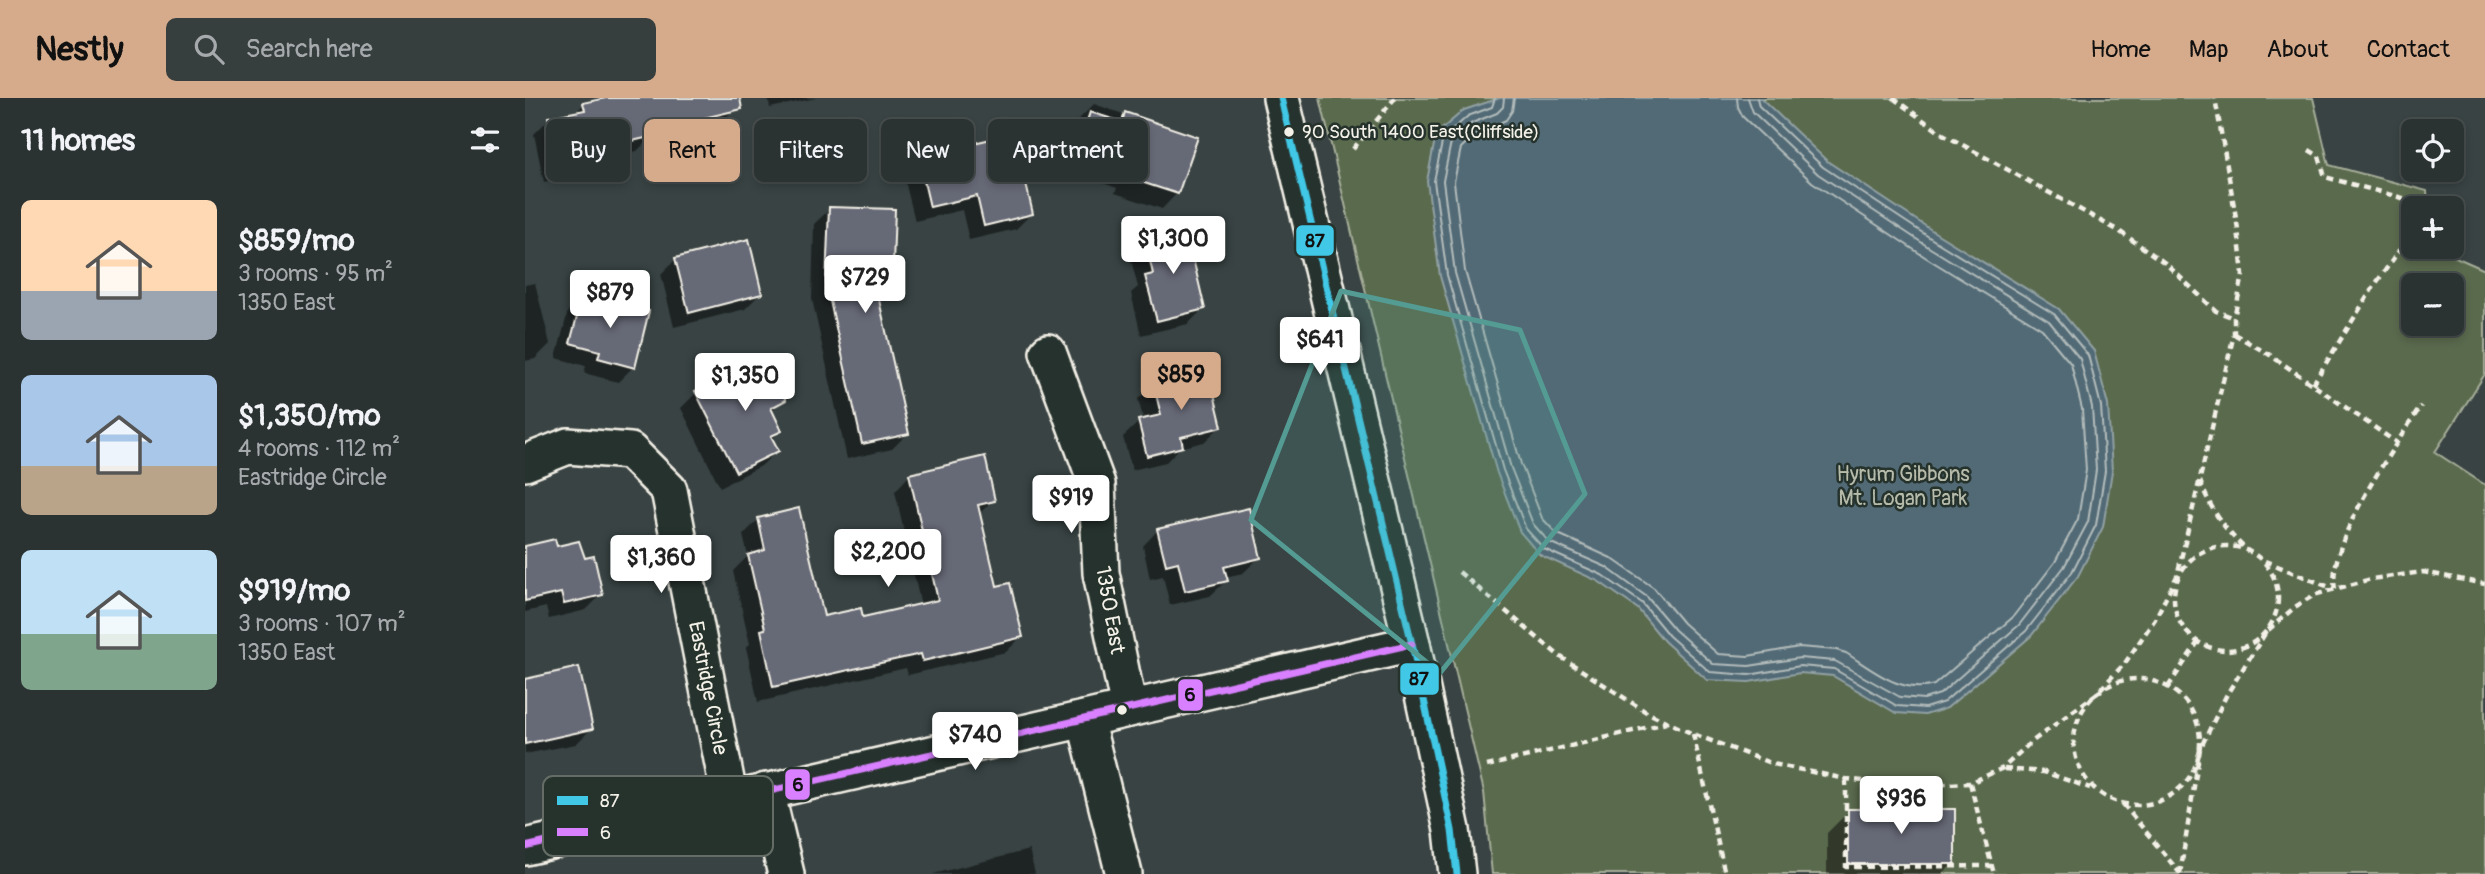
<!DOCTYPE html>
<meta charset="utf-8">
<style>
:root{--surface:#2b3232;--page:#373e3e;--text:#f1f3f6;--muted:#a6aaac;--line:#474d4d;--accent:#d6ab8b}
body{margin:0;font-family:Pangolin,sans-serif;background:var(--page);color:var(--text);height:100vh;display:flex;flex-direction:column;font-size:26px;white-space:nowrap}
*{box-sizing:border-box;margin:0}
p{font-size:23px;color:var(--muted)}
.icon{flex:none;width:38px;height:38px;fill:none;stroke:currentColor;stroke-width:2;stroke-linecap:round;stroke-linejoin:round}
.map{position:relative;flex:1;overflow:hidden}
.sheet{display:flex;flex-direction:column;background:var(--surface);width:525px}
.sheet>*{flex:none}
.guide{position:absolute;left:21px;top:21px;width:665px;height:63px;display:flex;gap:14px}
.fabs{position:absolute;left:1876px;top:21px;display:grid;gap:14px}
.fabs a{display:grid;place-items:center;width:63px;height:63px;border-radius:10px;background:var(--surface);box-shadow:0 4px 10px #0003,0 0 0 2px var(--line);font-size:35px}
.price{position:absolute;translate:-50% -60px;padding:0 16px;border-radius:7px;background:#fff;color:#222;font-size:23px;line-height:46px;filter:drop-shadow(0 2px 4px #0008)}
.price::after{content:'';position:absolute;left:50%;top:42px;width:21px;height:16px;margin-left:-10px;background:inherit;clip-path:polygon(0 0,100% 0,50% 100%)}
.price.current{background:var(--accent);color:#111}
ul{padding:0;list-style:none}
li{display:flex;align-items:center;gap:21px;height:175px;padding:0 21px}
li span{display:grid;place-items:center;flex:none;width:196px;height:140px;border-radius:10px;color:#555}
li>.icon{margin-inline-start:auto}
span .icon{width:84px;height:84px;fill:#fffc;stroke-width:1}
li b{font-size:30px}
h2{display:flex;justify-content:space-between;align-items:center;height:84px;padding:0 21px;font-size:30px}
.tag{padding:0 24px;border-radius:10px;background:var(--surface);box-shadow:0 4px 10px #0003,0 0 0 2px var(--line);font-size:24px;line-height:63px}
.tag.current{background:var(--accent);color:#111}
header{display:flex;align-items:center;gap:42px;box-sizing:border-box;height:98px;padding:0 35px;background:var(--accent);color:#111}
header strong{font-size:33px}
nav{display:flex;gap:38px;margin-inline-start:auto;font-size:24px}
.search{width:490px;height:63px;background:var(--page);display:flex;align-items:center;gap:18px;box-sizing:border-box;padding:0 24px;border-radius:10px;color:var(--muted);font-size:26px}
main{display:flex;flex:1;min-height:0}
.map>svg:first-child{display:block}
.green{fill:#5a6b4d;stroke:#a7ae9a;stroke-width:2;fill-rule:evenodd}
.water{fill:#516b76;stroke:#92a1a4;stroke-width:2}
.shadow{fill:#0007}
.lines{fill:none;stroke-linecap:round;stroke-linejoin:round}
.shore{stroke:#b3bbba;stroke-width:2}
.building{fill:#666976;stroke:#f4f1e8;stroke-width:2}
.minor-casing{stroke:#f4f1e8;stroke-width:40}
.path{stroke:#f4f1e8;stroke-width:4.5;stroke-dasharray:7 5;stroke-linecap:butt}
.minor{stroke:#26332d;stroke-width:35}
.bus-1-casing{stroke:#26332d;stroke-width:12}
.bus-2-casing{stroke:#26332d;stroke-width:12}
.bus-1{stroke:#40c8e6;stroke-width:7}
.bus-2{stroke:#d880ff;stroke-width:7}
.marked{fill:#549b93;fill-opacity:0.2;stroke:#549b93;stroke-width:5;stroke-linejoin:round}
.bus-dot{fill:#f4f1e8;stroke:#26332d;stroke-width:2.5}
.labels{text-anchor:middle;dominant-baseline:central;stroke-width:5;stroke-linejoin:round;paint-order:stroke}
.bus-label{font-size:19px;fill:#f4f1e8;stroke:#26332d;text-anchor:start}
.park-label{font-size:21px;fill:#b6bbaa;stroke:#26332d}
.street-label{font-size:21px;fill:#f4f1e8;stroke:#26332d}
.key{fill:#26332d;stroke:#646c65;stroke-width:2}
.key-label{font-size:19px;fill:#f4f1e8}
.line-badge{stroke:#26332d;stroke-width:2.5}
.pale-badge-label{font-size:19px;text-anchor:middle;font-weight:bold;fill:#111}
</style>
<header>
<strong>Nestly</strong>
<div class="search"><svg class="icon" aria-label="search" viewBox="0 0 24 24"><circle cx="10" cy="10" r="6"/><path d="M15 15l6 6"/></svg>Search here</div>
<nav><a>Home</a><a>Map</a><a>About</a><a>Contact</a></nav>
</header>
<main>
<section class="sheet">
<h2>11 homes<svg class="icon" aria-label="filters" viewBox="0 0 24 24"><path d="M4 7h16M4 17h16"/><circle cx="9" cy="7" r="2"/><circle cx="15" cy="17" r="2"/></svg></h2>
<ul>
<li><span style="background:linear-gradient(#ffd9b3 65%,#9aa5b1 0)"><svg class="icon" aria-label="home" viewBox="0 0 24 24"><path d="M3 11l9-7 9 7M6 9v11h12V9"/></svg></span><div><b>$859/mo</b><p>3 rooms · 95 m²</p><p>1350 East</p></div></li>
<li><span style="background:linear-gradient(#a9c7e8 65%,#b9a48a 0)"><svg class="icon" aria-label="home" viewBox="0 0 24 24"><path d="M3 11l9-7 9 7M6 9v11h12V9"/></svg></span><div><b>$1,350/mo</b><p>4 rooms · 112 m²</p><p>Eastridge Circle</p></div></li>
<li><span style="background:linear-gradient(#bfe0f5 60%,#7fa58c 0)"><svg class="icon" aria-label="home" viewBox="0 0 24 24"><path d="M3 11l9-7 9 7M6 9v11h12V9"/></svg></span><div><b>$919/mo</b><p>3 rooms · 107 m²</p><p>1350 East</p></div></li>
</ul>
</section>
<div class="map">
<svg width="1960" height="776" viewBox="0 0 1960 776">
<rect width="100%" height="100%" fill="#394343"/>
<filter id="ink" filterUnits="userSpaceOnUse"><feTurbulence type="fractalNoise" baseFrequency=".0143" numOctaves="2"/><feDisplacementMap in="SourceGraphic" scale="14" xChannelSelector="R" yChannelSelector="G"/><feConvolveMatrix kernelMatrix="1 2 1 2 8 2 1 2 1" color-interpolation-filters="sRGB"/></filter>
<g filter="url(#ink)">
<path class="green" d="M795 0H1788L1804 67 1902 93 1903 110H1888V149H1916L1919 154 1960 172V276L1910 354 1960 387V776H967L959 694ZM1888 187H1927V226H1888Z"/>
<polygon class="water" points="975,0 1236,0 1302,63 1414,137 1534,211 1569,253 1583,307 1587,373 1578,429 1553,478 1506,538 1422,610 1400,617 1371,615 1308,578 1275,575 1224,584 1182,582 1139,543 1113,511 1073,483 1015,457 995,434 972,375 915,178 902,83 911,36 939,12"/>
<g class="shadow">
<polygon points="85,0 205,0 208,12 193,28 121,44 112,53 79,61 66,73 19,84 9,36 24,21 50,15 59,6"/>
<polygon points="243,0 291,0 245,10"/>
<polygon points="569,6 671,41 652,95 637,111 590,95 592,90 537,71 554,21"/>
<polygon points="394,60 486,77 506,116 491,131 444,142 437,112 390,123 378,75"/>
<polygon points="305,111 366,193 353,205 382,336 367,351 322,361 287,201 289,126"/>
<polygon points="621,143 678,211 663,226 616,237 606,195 613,189 605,158"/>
<polygon points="151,161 235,196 220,211 149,229 136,176"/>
<polygon points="10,185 25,246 10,261 0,263 0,187"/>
<polygon points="58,198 108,269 93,284 59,275 61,268 31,260 43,213"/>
<polygon points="629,286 695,329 679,344 655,350 641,364 607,372 598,339 614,324 619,323 613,301"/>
<polygon points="171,295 258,302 246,314 255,333 246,342 252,353 236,368 195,389 156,310"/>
<polygon points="385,377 468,402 453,417 471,490 496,539 481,554 383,577 381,570 233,604 221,549 225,546 208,473 223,458 218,437 233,422 298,520 337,522 396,508 370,393"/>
<polygon points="633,432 734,460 718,475 700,479 701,483 685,498 645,507 638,478 625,481 618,448"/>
<polygon points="0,450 31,450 76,497 61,512 24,521 21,509 0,514"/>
<polygon points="0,583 66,631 51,646 0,656"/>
<polygon points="1324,713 1428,766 1417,776 1302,776 1302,735"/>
<polygon points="504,752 510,776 408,776"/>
</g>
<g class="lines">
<g class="shore">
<polyline points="970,0 967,9 943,18 918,40 909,83 922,177 978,372 1001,431 1019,451 1077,477 1117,505 1144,538 1185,574 1224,577 1275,568 1309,571 1372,608 1400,610 1419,604 1501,533 1547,474 1571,427 1580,373 1576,308 1563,257 1529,216 1410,143 1298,69 1234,8 1232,0"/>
<polyline points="979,0 978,9 972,15 947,25 926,44 918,83 930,175 986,370 1008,426 1024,444 1081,469 1122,499 1150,532 1188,566 1224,568 1275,560 1310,563 1375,599 1399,601 1415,596 1494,527 1539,469 1563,424 1571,372 1567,309 1555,261 1524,223 1405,150 1293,76 1228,14 1223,0"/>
<path d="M989 0 987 13 981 22 952 35 936 50 929 84 940 173 996 366 1017 420 1031 435 1086 460 1129 490 1158 525 1193 556 1223 558 1274 549 1311 552 1321 555C1348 572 1376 597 1409 587L1487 520 1530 464 1553 421 1561 372 1557 311 1546 266 1517 231 1400 159 1287 84 1218 19 1213 9 1212 0"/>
</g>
</g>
<g class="building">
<polygon points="81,0 215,0 217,11 128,32 129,38 81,49 83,59 34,69 23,19 60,12 58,5"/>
<polygon points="565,14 597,24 600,14 673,39 653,96 604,80 606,74 551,56"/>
<polygon points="479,38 488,75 498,73 508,116 459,128 452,98 405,109 393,58"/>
<polygon points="304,109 370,111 367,194 352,193 384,336 337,346 301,185"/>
<polygon points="661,131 680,211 632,223 620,178 628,176 620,141"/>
<polygon points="224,141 237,196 164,215 150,160"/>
<polygon points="58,196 124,213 110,270 73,260 75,253 45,245"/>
<polygon points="239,259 261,302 246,310 257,333 246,338 254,353 211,374 170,293"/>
<polygon points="683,271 697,329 656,339 658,349 622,358 613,322 636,317 628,284"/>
<polygon points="460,358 470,403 453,407 472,488 485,485 498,539 398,563 396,556 248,589 236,532 240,531 223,457 240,452 233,420 274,410 299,518 336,510 338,519 413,502 384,376"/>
<polygon points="724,410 736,460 699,469 703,483 660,493 653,464 641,467 632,431"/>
<polygon points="30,441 32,448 54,443 60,460 69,458 78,497 39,506 36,495 0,503 0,448"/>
<polygon points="54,569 68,631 0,646 0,581"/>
<rect x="1323" y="711" width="107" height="55"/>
</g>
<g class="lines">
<g class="minor-casing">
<g id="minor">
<polyline points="756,0 887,546 927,732 932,776"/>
<polyline points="523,254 572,386 576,475 604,611"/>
<polyline points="0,365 43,348 105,353 144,392 205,702"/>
<polyline points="560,621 599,776"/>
<polyline points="241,693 261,776"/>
<polyline points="0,749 887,546"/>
</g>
</g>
<g class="path">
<polyline points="1368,0 1416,35 1594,133 1640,165 1691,213 1709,220"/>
<polyline points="828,51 870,0"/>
<polyline points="1784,52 1794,58 1800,79 1885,102"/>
<polyline points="1709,236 1745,257 1872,345"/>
<polyline points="1788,286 1849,188 1881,143 1888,138"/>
<path d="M1675 383C1686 412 1700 433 1723 453"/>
<circle cx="1701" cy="500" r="52"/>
<polyline points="1740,463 1809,491"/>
<polyline points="934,474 1033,557 1123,615 1168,636 1248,666 1321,681 1382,688 1445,685 1478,670 1505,645 1571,596 1600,565 1630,521 1652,478 1709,236 1709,220 1718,177 1713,131 1690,0"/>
<path d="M1810 491C1801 445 1870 348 1896 308"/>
<circle cx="1612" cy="644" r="63"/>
<polyline points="1643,589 1673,544"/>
<polyline points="1168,636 1200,776"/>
<polyline points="962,668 1141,625"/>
<polyline points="1479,671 1519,674 1565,690"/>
<polyline points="1321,681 1321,769 1467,768"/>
<polyline points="1445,685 1469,776"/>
<polyline points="1598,706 1654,774"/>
<polyline points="1655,776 1675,651 1702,596 1741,534 1770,509 1789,497 1846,481 1898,474 1960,486"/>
</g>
<use href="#minor" class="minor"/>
<g class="bus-1-casing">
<polyline id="bus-1" points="756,0 887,546 927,732 932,776"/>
</g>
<g class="bus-2-casing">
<polyline id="bus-2" points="0,749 887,546"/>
</g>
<use href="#bus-1" class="bus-1"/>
<use href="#bus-2" class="bus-2"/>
</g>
</g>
<path class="marked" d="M816 193 995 232 1060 396 915 575 726 422Z"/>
<g class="bus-dot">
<circle cx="764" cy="34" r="6"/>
<circle cx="597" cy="612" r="6"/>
</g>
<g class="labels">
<g class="bus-label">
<text x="777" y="34">90 South 1400 East(Cliffside)</text>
</g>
<g class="park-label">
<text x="1378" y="376">Hyrum Gibbons<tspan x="1378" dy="24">Mt. Logan Park</tspan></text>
</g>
<g class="street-label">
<text transform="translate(585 512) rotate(80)">1350 East</text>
<text transform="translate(183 590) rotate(79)">Eastridge Circle</text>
</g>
</g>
<rect x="18" y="678" width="230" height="80" rx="10" class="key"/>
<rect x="32" y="698" width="31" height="9" fill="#40c8e6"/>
<rect x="32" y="730" width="31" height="8" fill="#d880ff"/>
<g class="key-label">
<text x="75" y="709">87</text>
<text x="75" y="741">6</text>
</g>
<g class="line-badge">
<rect x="770" y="126" width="40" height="33" rx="7" fill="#40c8e6"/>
<rect x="874" y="564" width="41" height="34" rx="7" fill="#40c8e6"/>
<rect x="652" y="580" width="27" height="34" rx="7" fill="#d880ff"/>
<rect x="259" y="670" width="27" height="33" rx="7" fill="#d880ff"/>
</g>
<g class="pale-badge-label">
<text x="790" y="149">87</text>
<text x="894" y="587">87</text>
<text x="665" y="603">6</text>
<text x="273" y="693">6</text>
</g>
</svg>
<div class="fabs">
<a><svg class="icon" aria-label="locate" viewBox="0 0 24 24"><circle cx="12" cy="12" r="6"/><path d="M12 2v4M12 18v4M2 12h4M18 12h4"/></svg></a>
<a>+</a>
<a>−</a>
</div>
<b class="price" style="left:648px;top:178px">$1,300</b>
<b class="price" style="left:340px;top:217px">$729</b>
<b class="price" style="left:85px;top:232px">$879</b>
<b class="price" style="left:795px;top:279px">$641</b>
<b class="price current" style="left:656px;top:314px">$859</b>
<b class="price" style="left:220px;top:315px">$1,350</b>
<b class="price" style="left:546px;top:437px">$919</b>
<b class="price" style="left:363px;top:491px">$2,200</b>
<b class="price" style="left:136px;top:497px">$1,360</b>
<b class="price" style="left:450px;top:674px">$740</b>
<b class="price" style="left:1376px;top:738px">$936</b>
<div class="guide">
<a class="tag">Buy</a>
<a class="tag current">Rent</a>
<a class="tag">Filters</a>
<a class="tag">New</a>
<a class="tag">Apartment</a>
</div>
</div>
</main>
